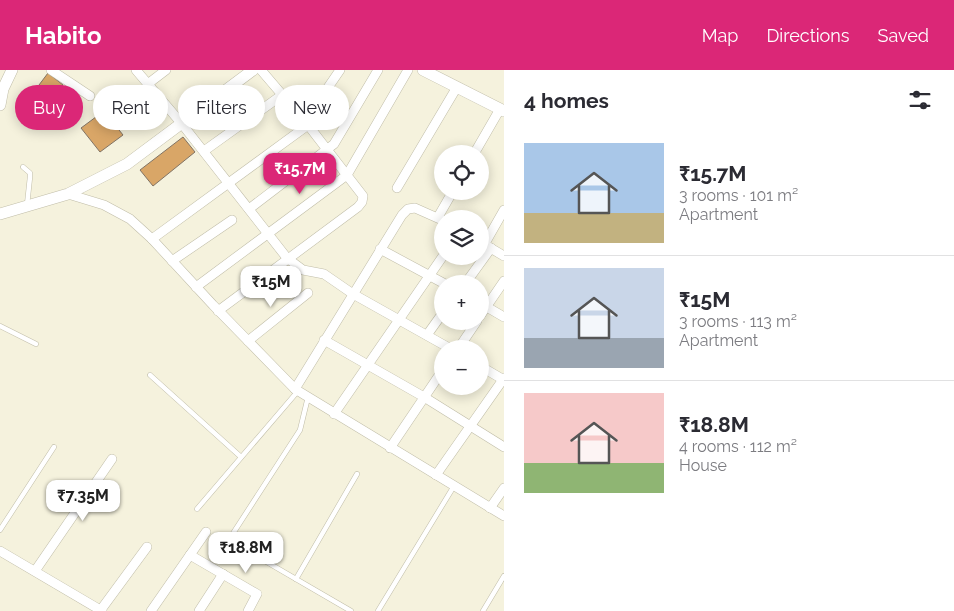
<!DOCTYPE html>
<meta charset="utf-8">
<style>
:root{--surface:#fff;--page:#f7f7f7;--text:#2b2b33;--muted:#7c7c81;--line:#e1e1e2;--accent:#db2777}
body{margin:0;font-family:Raleway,sans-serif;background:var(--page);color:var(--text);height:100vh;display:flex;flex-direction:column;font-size:19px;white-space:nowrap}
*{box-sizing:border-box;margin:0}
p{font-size:16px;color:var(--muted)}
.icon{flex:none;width:28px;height:28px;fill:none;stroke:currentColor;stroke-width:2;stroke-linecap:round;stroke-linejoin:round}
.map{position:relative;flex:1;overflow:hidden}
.drawer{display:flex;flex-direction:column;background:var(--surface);width:450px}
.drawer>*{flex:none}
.guide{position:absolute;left:15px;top:15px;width:414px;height:45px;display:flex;gap:10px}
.fabs{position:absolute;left:434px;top:75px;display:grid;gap:10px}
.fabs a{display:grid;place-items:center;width:55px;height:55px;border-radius:50%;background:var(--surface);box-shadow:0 2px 12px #0003;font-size:25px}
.price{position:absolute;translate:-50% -42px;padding:0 11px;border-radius:10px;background:#fff;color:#222;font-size:16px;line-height:32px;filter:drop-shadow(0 1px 2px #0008)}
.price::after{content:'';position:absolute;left:50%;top:30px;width:15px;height:11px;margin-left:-8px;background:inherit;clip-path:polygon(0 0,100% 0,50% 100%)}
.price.active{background:var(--accent);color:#fff}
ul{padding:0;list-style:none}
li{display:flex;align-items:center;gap:15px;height:125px;padding:0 20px}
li+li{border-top:1px solid var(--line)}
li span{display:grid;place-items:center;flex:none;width:140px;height:100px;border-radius:0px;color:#555}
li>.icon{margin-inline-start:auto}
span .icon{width:60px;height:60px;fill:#fffc;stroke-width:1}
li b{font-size:21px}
h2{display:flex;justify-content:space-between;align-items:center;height:60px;padding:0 20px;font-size:21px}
.pill{padding:0 18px;border-radius:22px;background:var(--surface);box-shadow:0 2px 12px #0003;font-size:18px;line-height:45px}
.pill.active{background:var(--accent);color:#fff}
header{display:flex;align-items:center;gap:30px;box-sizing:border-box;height:70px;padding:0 25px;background:var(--accent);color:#fff}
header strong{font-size:24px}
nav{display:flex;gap:28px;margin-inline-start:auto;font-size:18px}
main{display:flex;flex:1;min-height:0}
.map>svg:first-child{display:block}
.building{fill:#d9a667;stroke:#827465}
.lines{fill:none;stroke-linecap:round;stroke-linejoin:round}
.service-casing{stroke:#c0bda8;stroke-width:5.5}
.minor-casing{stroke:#c0bda8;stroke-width:10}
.tertiary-casing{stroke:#c0bda8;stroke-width:12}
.service{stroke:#fff;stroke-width:4.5}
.minor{stroke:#fff;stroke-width:9}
.tertiary{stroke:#fff;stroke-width:11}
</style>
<header>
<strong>Habito</strong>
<nav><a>Map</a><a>Directions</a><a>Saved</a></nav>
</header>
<main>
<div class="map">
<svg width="504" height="541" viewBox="0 0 504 541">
<rect width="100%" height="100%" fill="#f5f2dd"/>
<g class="building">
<polygon points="48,3 63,15 48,34 33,23"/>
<polygon points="104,41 123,65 100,82 81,58"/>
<polygon points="183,67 195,82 153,116 140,100"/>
</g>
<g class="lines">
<g class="service-casing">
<g id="service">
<polyline points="23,97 30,103 30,107 27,135"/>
<polyline points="0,256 36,274"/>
<polyline points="150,305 241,387"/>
<polyline points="197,439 298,321"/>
<polyline points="0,460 54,377"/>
<polyline points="230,468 300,360 308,327"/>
<polyline points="246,480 351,541"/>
<polyline points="296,509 357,404"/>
<polyline points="378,541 454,416"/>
<polyline points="483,541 504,506"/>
</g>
</g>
<g class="minor-casing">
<g id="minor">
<polyline points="51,0 90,26"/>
<polyline points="136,0 182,54 287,188 303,200 324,204 353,224 451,279"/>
<polyline points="149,13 166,0"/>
<polyline points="305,51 340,0"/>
<polyline points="204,81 282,25"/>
<polyline points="474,84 500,39"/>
<polyline points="397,118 457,17"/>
<polyline points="68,124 104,135 130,149 152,169 213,235 295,319 504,446"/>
<polyline points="249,139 334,74 378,0"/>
<polyline points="438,147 453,121"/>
<polyline points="152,169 308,55"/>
<polyline points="484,175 504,140"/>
<polyline points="487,176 504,186"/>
<polyline points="380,179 445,214"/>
<polyline points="172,191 232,150"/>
<polyline points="465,214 491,178"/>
<polyline points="196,217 347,105 408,0"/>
<polyline points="480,233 504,247"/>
<polyline points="218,241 358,137 362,132 363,126 308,55 261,0"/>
<polyline points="480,246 504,211"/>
<polyline points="427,265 442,244"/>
<polyline points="324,270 424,327 504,377"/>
<polyline points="248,271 308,223"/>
<polyline points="458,279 477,251"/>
<polyline points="480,296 504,310"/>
<polyline points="295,319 402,145 408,139 415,138 442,150"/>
<polyline points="334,344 443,186"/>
<polyline points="390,378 442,301"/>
<polyline points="436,405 504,308"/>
<polyline points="490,438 504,418"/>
<polyline points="0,481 102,541"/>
<polyline points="190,485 257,524 248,541"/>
<polyline points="35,501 112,389"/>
<polyline points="100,541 147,477"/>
<polyline points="151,541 206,462"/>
<polyline points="199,541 223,504"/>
</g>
</g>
<g class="tertiary-casing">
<g id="tertiary">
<polyline points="423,0 504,41"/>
<polyline points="0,35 3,19 12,0"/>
<polyline points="0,144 68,124 127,94 253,0"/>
</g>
</g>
<use href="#service" class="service"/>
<use href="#minor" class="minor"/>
<use href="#tertiary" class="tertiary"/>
</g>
</svg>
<div class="fabs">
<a><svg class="icon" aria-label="locate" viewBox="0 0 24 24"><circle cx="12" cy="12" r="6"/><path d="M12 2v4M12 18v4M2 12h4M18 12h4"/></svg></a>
<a><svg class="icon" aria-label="layers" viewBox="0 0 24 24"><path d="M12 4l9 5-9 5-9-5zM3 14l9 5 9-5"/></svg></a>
<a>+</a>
<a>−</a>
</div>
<b class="price active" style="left:300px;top:125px">₹15.7M</b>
<b class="price" style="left:271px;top:238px">₹15M</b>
<b class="price" style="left:83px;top:452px">₹7.35M</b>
<b class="price" style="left:246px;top:504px">₹18.8M</b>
<div class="guide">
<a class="pill active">Buy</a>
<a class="pill">Rent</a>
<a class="pill">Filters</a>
<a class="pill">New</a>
</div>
</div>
<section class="drawer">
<h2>4 homes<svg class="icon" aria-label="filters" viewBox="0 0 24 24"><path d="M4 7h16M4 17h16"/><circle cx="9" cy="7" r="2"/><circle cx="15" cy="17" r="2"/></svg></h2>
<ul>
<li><span style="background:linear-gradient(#a9c7e8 70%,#c2b280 0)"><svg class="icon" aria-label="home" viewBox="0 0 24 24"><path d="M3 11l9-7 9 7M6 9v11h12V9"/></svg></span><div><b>₹15.7M</b><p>3 rooms · 101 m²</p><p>Apartment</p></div></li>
<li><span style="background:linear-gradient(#c9d6e8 70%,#9aa5b1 0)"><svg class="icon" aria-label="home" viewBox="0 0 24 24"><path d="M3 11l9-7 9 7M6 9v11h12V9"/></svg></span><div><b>₹15M</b><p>3 rooms · 113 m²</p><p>Apartment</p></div></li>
<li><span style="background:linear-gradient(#f6c9c9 70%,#8fb573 0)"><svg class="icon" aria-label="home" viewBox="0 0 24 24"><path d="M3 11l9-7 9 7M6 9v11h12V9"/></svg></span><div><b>₹18.8M</b><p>4 rooms · 112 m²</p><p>House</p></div></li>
</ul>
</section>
</main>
